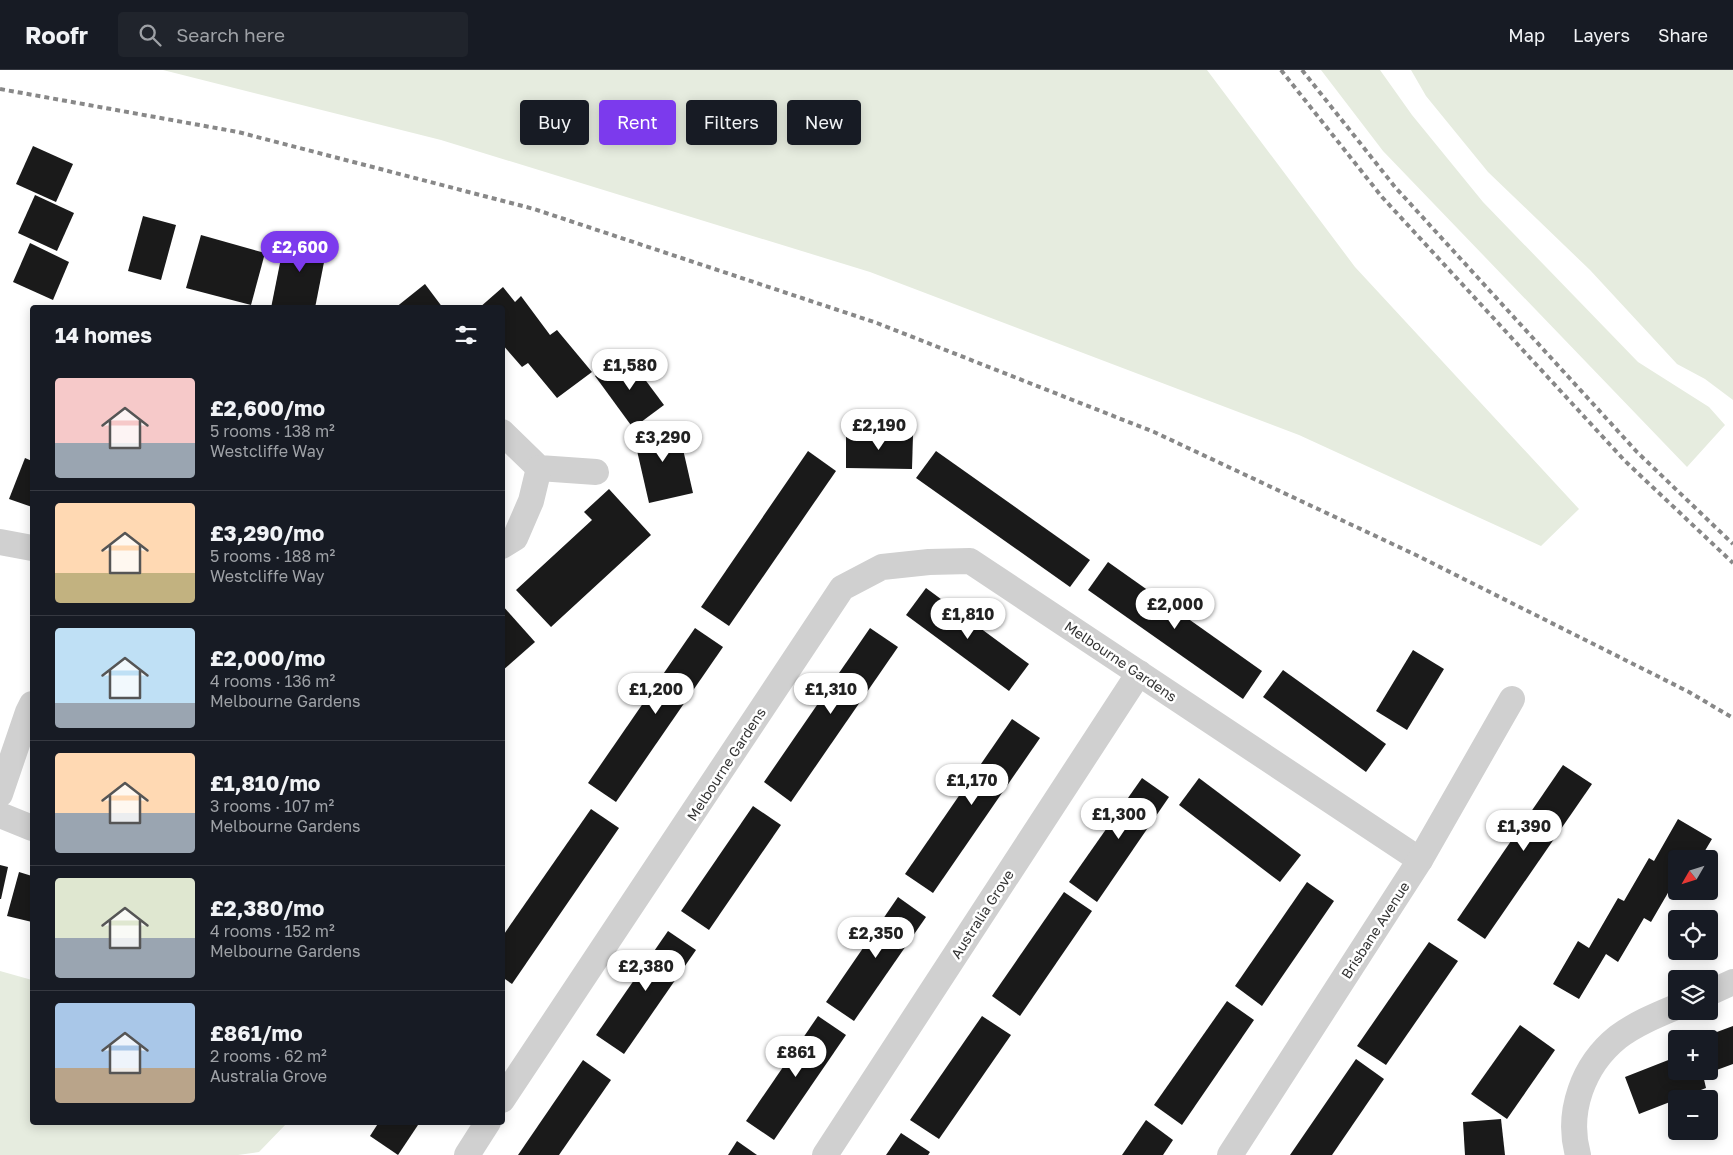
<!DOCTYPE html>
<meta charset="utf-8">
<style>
:root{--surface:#171b24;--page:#20242c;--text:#f1f3f6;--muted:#9ea1a6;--line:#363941;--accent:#7c3aed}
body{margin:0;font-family:"Golos Text",sans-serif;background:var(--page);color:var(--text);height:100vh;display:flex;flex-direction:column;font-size:19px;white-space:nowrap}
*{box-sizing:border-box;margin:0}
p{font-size:16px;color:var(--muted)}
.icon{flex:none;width:28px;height:28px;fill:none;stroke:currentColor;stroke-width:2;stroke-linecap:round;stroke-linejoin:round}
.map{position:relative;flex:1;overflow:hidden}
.panel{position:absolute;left:30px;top:235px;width:475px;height:820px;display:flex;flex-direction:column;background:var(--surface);border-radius:5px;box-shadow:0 2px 12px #0003}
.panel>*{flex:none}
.guide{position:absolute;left:520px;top:30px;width:475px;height:45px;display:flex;gap:10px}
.needle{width:32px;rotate:231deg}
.tools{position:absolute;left:1668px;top:780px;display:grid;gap:10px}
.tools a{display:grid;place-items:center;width:50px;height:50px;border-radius:5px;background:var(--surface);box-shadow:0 2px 12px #0003;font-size:25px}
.price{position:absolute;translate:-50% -42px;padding:0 11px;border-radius:18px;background:#fff;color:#222;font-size:16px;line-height:32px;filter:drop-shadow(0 1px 2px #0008)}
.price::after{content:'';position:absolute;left:50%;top:30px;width:15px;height:11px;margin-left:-8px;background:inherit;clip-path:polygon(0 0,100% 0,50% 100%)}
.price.active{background:var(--accent);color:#fff}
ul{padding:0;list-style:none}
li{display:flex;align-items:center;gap:15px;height:125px;padding:0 25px}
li+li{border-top:1px solid var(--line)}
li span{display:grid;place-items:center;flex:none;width:140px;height:100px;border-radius:5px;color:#555}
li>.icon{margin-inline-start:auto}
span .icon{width:60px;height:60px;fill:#fffc;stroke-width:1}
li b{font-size:21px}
h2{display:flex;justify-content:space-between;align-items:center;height:60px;padding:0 25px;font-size:21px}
.chip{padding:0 18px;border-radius:5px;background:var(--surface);box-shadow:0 2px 12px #0003;font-size:18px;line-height:45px}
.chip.active{background:var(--accent);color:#fff}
header{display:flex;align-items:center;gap:30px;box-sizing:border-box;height:70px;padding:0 25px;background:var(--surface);border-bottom:1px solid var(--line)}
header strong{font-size:24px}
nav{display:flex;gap:28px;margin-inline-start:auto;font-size:18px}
.search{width:350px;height:45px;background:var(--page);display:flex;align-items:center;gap:12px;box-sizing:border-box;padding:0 18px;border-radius:5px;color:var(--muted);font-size:19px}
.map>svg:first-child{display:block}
.green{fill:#e6ecdf}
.building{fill:#1a1a1a}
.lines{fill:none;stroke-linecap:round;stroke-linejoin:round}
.street{stroke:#d0d0d0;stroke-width:26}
.rail{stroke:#888;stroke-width:4;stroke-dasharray:5 4;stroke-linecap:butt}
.labels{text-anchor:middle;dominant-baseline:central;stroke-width:5;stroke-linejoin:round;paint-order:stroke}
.street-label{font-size:14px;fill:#333;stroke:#fff}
</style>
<header>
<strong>Roofr</strong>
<div class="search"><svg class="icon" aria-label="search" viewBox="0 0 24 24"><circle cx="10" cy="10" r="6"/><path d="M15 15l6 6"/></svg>Search here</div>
<nav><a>Map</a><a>Layers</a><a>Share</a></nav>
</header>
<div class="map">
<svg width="1733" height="1085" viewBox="0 0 1733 1085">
<rect width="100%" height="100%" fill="#fff"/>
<g class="green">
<polygon points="163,0 1207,0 1355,197 1579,439 1541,476 1299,365 870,202 441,70"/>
<polygon points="1321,0 1380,0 1412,45 1483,132 1638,292 1709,337 1725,355 1687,397 1383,81"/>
<polygon points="1411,0 1733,0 1733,330 1705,309 1677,294 1590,200 1488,102 1426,26"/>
<polygon points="0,901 32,910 32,1052 287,1053 259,1082 238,1085 0,1085"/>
</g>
<g class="building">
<polygon points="33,76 73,94 56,132 16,114"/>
<polygon points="35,125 74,143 57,181 18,163"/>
<polygon points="143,146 176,155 161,210 128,201"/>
<polygon points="286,163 328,172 315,238 271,238"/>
<polygon points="201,165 265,183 251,235 186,218"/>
<polygon points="30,173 69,192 53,230 13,212"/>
<polygon points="425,214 443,238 395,238"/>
<polygon points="503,217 515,232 521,226 550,265 557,260 592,302 557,328 528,293 522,297 502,274 502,238 479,238"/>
<polygon points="626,284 664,335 633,358 595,306"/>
<polygon points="677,353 693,423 649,433 633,363"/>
<polygon points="846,364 913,365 912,399 846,398"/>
<polygon points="808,381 836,401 729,556 701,537"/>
<polygon points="936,381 1090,490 1070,517 916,408"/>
<polygon points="25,388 32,391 32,437 9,429"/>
<polygon points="609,419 651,465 551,557 516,520 592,450 584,442"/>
<polygon points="1108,492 1262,601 1243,629 1088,520"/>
<polygon points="926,518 1029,594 1009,621 906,545"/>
<polygon points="502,535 535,572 502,601"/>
<polygon points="695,558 723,577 616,732 588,713"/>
<polygon points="870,558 898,577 791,732 764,712"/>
<polygon points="1413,580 1444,599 1407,660 1376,641"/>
<polygon points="1283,600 1386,674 1366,702 1263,627"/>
<polygon points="1012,649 1040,668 933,823 905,804"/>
<polygon points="1563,695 1592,714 1485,869 1457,850"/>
<polygon points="1142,708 1169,727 1097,832 1069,812"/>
<polygon points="1199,708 1301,785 1280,812 1179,735"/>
<polygon points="753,736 781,755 709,860 681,841"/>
<polygon points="591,739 619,758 512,914 502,907 502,867"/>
<polygon points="1678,749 1712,769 1700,789 1676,789 1676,809 1651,852 1644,848 1618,892 1606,884 1579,929 1553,914 1578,871 1589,878 1618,828 1624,831 1649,788 1654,791"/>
<polygon points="0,795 8,797 1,829 0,829"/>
<polygon points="19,802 32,806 32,852 7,846"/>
<polygon points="1307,812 1334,831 1262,936 1235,916"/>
<polygon points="1064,822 1092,841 1020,946 992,926"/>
<polygon points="898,827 926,847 854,951 826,932"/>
<polygon points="668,861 696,880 624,984 596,965"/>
<polygon points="1429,872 1458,891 1386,995 1357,976"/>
<polygon points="1227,931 1254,950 1182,1055 1154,1035"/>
<polygon points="818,946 846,965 774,1070 746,1051"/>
<polygon points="982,946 1011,965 939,1069 910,1050"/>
<polygon points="1520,955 1555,980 1507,1049 1471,1024"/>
<polygon points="1733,956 1733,994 1703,1005 1706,1018 1639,1044 1625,1007 1676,987 1676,1001 1709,1001 1709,969 1698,969"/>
<polygon points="1356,989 1384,1009 1332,1085 1290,1085"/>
<polygon points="583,990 611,1010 559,1085 518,1085"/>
<polygon points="1501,1049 1505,1085 1465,1085 1463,1052"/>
<polygon points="1146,1050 1173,1070 1163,1085 1122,1085"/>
<polygon points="379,1052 420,1052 398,1085 370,1066"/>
<polygon points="901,1063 930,1082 928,1085 886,1085"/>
<polygon points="737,1071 757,1085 728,1085"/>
</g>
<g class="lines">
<g class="street">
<polyline points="502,362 539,398 596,402"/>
<polyline points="0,472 32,478"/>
<polyline points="502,476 515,468 531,431 539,398"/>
<polyline points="0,724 28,642 32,634"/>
<polyline points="0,745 32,758"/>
<polyline points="1709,923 1733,912"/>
<polyline points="502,1030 842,518 882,497 929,492 970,491 1420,790"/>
<polyline points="467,1085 488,1052"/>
<polyline points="825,1085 1139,603"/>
<polyline points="1230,1085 1420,790 1512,629"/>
<path d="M1578 1085C1566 1042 1583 995 1618 967 1635 954 1657 945 1676 937"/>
</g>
<g class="rail">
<polyline points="1281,0 1382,127 1625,391 1733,493"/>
<polyline points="1302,0 1395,117 1637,382 1733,474"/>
<polyline points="0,19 238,62 534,139 877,253 1154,362 1416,485 1689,622 1733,648"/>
</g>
</g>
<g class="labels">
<g class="street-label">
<text transform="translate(1121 591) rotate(34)">Melbourne Gardens</text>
<text transform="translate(726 694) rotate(-57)">Melbourne Gardens</text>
<text transform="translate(982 844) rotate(-57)">Australia Grove</text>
<text transform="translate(1375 860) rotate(-57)">Brisbane Avenue</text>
</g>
</g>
</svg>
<div class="tools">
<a><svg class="needle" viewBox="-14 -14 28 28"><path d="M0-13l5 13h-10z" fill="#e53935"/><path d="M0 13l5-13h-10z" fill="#9ea1a6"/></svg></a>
<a><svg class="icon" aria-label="locate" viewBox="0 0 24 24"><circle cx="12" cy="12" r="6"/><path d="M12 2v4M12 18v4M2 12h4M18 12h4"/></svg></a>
<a><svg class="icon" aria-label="layers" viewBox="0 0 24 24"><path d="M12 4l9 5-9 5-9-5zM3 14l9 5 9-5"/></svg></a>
<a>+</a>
<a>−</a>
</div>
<b class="price active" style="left:300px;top:203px">£2,600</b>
<b class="price" style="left:630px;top:321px">£1,580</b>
<b class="price" style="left:879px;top:381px">£2,190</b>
<b class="price" style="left:663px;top:393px">£3,290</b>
<b class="price" style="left:1175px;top:560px">£2,000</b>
<b class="price" style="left:968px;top:570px">£1,810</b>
<b class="price" style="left:656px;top:645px">£1,200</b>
<b class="price" style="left:831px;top:645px">£1,310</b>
<b class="price" style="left:972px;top:736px">£1,170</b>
<b class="price" style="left:1119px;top:770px">£1,300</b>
<b class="price" style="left:1524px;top:782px">£1,390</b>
<b class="price" style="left:876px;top:889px">£2,350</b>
<b class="price" style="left:646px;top:922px">£2,380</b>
<b class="price" style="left:796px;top:1008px">£861</b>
<div class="guide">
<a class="chip">Buy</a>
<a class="chip active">Rent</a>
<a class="chip">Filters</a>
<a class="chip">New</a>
</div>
<section class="panel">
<h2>14 homes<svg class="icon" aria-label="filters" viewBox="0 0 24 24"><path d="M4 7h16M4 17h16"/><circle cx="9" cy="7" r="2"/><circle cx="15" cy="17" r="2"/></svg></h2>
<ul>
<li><span style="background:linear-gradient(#f6c9c9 65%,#9aa5b1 0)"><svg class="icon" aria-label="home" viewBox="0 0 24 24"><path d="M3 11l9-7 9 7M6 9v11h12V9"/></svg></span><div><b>£2,600/mo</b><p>5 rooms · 138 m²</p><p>Westcliffe Way</p></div></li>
<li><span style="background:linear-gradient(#ffd9b3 70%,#c2b280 0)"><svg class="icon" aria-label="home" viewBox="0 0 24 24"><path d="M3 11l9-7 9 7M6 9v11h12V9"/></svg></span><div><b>£3,290/mo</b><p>5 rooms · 188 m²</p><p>Westcliffe Way</p></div></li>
<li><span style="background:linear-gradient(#bfe0f5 75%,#9aa5b1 0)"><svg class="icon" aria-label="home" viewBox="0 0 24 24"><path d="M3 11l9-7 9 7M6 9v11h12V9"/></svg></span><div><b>£2,000/mo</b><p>4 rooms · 136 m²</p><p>Melbourne Gardens</p></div></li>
<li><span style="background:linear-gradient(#ffd9b3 60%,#9aa5b1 0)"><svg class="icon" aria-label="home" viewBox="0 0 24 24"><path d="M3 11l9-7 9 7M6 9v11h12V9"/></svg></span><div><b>£1,810/mo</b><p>3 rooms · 107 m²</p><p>Melbourne Gardens</p></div></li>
<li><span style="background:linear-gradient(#dfe7d0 60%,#9aa5b1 0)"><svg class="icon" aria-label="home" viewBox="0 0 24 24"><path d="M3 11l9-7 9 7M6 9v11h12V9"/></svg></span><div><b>£2,380/mo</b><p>4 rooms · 152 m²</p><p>Melbourne Gardens</p></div></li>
<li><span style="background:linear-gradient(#a9c7e8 65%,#b9a48a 0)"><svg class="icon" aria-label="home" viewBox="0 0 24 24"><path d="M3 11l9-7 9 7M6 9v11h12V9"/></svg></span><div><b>£861/mo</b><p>2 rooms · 62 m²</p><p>Australia Grove</p></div></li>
</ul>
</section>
</div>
